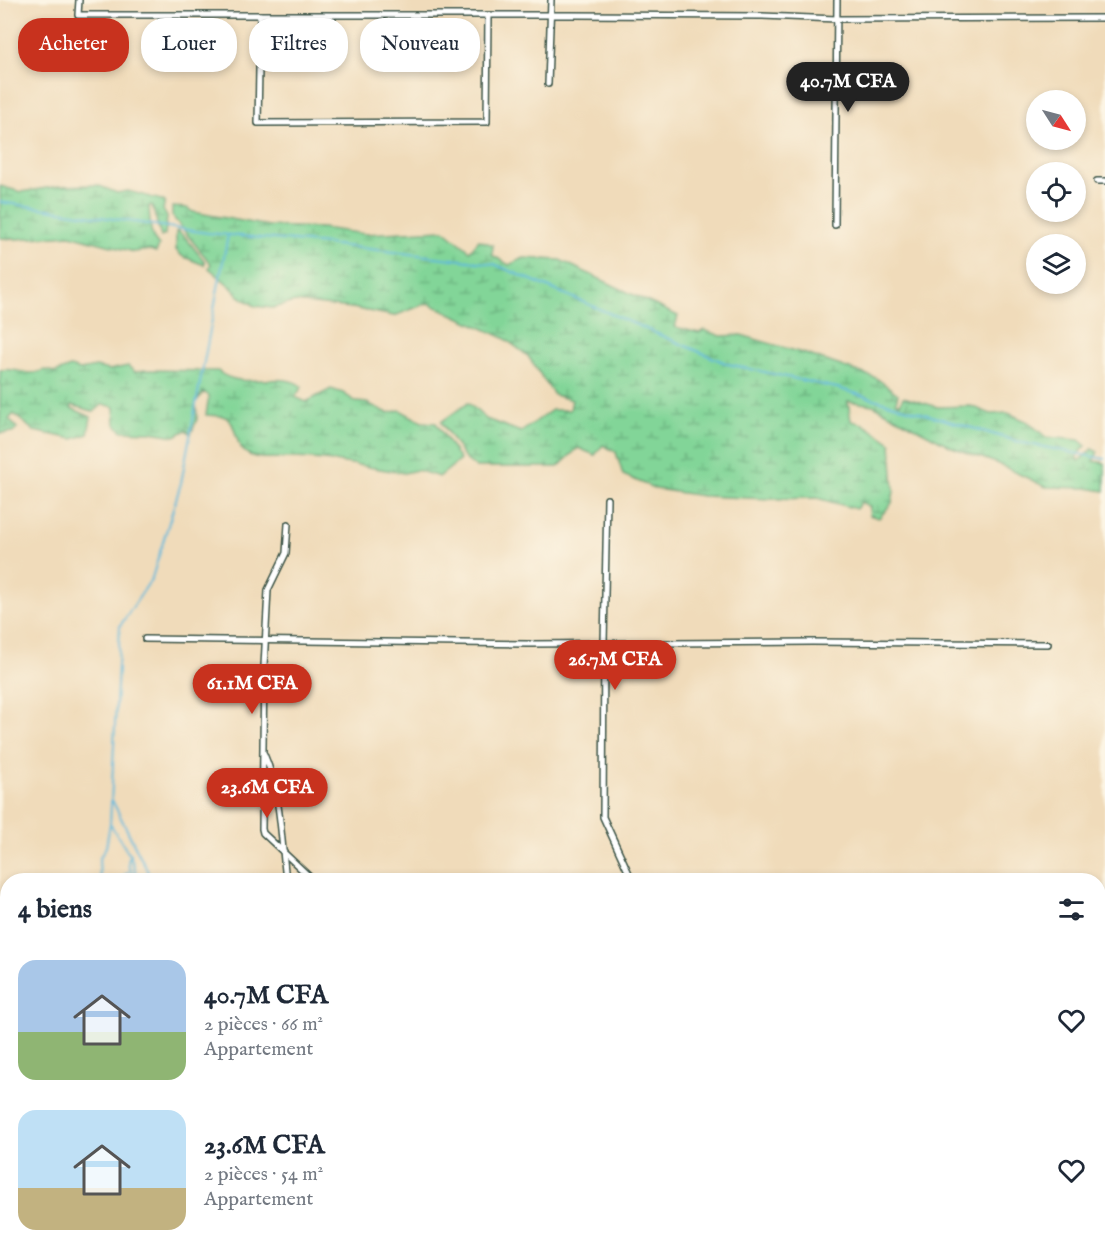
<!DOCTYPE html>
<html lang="fr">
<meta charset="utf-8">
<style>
:root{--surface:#fff;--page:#f6f6f7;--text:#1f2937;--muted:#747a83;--accent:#c8321e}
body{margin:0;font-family:"IM FELL English",serif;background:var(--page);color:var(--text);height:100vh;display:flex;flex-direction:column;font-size:22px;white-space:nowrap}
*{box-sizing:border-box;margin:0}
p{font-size:20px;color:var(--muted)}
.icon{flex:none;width:33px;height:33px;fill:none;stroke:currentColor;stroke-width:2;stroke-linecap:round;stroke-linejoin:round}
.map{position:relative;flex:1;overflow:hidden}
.side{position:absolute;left:0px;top:873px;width:1106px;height:386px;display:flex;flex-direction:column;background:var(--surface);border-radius:24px 24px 0 0;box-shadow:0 3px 9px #0003}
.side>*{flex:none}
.guide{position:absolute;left:18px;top:18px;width:600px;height:54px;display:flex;gap:12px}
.needle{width:39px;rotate:126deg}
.controls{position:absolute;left:1026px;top:90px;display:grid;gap:12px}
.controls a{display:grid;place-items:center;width:60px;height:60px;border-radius:50%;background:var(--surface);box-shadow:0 3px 9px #0003;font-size:30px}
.price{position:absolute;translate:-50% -51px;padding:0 14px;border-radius:21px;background:var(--accent);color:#fff;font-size:20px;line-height:39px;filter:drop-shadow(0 2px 3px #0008)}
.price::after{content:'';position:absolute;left:50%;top:36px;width:18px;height:14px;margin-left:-9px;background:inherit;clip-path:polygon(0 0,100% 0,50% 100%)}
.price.current{background:#222;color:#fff}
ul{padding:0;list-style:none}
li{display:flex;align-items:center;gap:18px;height:150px;padding:0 18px}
li span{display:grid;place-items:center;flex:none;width:168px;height:120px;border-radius:18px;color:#555}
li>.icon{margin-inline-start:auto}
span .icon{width:72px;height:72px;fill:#fffc;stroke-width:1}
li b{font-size:26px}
h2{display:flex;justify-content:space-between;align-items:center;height:72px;padding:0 18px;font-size:26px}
.tag{padding:0 21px;border-radius:24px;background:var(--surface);box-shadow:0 3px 9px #0003;font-size:21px;line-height:54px}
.tag.current{background:var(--accent);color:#fff}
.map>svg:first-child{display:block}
.wetland{fill:url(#wetland-marsh);stroke:#508966;stroke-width:1.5}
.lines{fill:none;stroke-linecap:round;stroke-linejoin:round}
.stream{stroke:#5eb9dc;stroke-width:2}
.minor-casing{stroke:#3e5548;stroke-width:8}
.minor{stroke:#fff;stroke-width:5}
</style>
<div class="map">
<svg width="1105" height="1258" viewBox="0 0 1105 1258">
<defs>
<pattern id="wetland-marsh" width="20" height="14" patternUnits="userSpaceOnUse" patternTransform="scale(1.5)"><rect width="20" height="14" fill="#82d598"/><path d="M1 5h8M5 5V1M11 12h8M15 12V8" fill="none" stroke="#6aae7d"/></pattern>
</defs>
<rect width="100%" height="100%" fill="#fcf5e5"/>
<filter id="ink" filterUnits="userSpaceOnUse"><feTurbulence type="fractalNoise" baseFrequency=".0167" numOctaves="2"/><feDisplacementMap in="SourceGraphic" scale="12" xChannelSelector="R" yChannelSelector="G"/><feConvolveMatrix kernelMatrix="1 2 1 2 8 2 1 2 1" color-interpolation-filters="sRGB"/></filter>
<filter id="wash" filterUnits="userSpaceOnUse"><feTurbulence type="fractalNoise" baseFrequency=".008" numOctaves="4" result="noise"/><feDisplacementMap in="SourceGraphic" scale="24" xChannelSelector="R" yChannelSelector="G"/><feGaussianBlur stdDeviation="1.35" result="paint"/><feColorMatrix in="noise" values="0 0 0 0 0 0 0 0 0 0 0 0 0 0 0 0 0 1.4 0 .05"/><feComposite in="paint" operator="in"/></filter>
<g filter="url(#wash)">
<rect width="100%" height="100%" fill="#f0dbba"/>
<g class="wetland">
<path d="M97 185 117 193 128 191 165 201 163 210 167 217 165 235 161 237 152 205 149 206C150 220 149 236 159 246L156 252 150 250 134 252 70 235 17 239 0 238V186L21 192 60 186Z"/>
<polygon points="172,207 187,208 193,212 269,226 322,228 365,234 444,230 470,251 479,240 493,245 492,255 509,265 523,258 560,260 678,316 675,327 699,333 704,330 721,336 741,335 806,354 876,378 898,394 896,402 900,404 903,397 938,407 971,406 991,414 1008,413 1028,422 1046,437 1079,440 1086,446 1076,457 1079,461 1092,449 1098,452 1093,461 1105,463 1105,491 1086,488 1046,487 996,463 952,447 873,405 848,401 851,421 863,424 891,443 894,491 892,503 879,518 869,515 870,507 861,502 856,509 817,498 768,499 703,496 656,489 623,475 616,452 603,445 595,455 578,448 558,467 476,467 465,459 441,422 468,403 486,419 521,432 552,410 570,410 572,400 554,395 528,356 504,338 428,303 394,316 352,308 295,302 272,308 255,306 239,296 231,287 209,268 211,264 172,216"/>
<polygon points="178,231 186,238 205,262 204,265 182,256 176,250 176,232"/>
<path d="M128 366 135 372 145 370 218 371C242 392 284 369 302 387L295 397 306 402 331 389 343 393 356 402 367 403 388 413 400 410 422 422 436 423 460 460 439 477 417 470 404 473C364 467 325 457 285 458 273 458 258 460 248 454 233 446 238 422 225 417 220 415 212 416 206 415L209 396 204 392 196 402 197 419 191 434 186 430 175 436 151 432 122 431 115 424 114 407 103 404 94 412 72 405 71 408 91 417 88 434 73 439 34 431 14 414 9 419 17 428 14 432 0 433V370C14 368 18 372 30 373 43 373 40 367 55 373L70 367 80 370 96 367 109 370Z"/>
</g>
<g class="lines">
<g class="stream">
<polyline points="0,202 208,233 327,244 494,264 728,364 837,388 1023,443 1105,459"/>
<polyline points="112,800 152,880"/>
<path d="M110 824C122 843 135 859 137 880"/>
<path d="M130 855C126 866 129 870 137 878"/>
<polyline points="100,880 99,859 106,847 110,824 120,626 152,578 181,483 228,235"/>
<polyline points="120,880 128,872"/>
</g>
</g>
</g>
<g filter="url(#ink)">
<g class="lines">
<g class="minor-casing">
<g id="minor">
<polyline points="79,0 78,15 571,15 762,16 837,19 1105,18"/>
<polyline points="260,15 258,123 487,122 488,15"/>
<polyline points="548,84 551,0"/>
<polyline points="1097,181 1105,181"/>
<polyline points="835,225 837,0"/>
<polyline points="607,499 604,643 603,817 632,880"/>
<polyline points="288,524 286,553 268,590 264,666 262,829 263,833 313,880"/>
<polyline points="145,639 529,644 812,642 1048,644"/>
<path d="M264 754C281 793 281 839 286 880"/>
<polyline points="806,880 808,878"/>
<polyline points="1098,1147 1105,1146"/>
<polyline points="0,1148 8,1156"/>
<polyline points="1098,1196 1105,1195"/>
<polyline points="118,1251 124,1258"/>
<polyline points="327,1251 328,1258"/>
<polyline points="373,1251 374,1258"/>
<polyline points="416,1251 422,1258"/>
<polyline points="486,1251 486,1258"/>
<polyline points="520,1251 522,1258"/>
<polyline points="730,1251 732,1258"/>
<polyline points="815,1251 817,1258"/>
<polyline points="861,1251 862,1258"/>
<polyline points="903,1251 904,1258"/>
<polyline points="944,1251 945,1258"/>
<polyline points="981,1251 982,1258"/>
<polyline points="60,1258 67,1251"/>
<polyline points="191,1258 192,1251"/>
<polyline points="272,1258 272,1251"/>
<polyline points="563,1258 581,1251"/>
</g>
</g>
<use href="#minor" class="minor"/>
</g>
</g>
</svg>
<div class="controls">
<a><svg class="needle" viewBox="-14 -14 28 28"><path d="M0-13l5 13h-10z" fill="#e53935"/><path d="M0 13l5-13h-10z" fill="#747a83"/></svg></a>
<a><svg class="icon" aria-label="locate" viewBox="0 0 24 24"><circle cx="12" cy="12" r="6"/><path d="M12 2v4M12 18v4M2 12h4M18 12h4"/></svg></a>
<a><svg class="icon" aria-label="layers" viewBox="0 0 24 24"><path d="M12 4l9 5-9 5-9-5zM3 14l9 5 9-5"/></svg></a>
</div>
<b class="price current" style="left:848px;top:113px">40.7M CFA</b>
<b class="price" style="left:615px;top:691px">26.7M CFA</b>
<b class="price" style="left:252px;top:715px">61.1M CFA</b>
<b class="price" style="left:267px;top:819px">23.6M CFA</b>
<div class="guide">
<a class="tag current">Acheter</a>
<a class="tag">Louer</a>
<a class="tag">Filtres</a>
<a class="tag">Nouveau</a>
</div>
<section class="side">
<h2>4 biens<svg class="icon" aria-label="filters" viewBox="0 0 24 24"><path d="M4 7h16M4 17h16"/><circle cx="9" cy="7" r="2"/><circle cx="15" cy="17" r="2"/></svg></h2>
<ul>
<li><span style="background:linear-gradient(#a9c7e8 60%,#8fb573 0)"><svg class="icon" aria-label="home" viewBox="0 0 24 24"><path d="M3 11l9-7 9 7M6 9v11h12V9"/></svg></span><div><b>40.7M CFA</b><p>2 pièces · 66 m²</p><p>Appartement</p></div><svg class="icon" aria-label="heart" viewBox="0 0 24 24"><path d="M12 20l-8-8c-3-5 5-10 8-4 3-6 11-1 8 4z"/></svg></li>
<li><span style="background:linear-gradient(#bfe0f5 65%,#c2b280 0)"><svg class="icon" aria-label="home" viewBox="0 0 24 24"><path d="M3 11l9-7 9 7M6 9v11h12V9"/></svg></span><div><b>23.6M CFA</b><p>2 pièces · 54 m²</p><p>Appartement</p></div><svg class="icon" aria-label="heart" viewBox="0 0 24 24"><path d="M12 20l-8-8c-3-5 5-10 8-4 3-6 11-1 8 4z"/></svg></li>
</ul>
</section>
</div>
